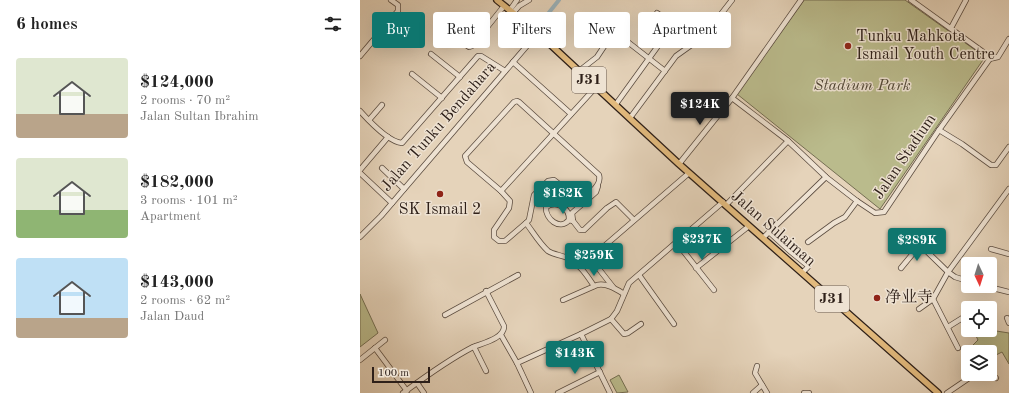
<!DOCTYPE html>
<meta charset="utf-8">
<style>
:root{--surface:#fff;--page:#f2f2f2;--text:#222;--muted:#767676;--accent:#0f766e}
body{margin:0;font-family:"Old Standard TT","Noto Serif SC",serif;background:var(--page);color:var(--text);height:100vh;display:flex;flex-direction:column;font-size:15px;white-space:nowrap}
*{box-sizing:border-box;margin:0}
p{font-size:13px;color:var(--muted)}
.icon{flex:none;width:22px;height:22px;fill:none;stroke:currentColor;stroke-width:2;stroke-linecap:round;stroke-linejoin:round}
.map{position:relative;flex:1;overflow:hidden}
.details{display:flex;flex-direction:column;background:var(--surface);width:360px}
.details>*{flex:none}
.top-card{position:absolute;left:12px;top:12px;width:380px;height:36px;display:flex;gap:8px}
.needle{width:26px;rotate:176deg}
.buttons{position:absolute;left:601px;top:257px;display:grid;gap:8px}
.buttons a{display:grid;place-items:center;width:36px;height:36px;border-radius:4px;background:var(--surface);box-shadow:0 4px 16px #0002;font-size:20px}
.scale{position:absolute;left:12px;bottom:10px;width:58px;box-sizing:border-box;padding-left:4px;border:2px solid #2e2019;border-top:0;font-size:11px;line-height:14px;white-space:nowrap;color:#2e2019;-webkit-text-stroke:3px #eee2d2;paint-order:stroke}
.price{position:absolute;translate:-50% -34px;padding:0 9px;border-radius:4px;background:var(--accent);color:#fff;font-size:13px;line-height:26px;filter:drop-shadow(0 1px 2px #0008)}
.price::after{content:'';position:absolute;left:50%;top:24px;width:12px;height:9px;margin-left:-6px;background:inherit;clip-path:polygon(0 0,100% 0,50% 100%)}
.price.selected{background:#222;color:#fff}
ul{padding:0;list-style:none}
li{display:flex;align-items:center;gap:12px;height:100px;padding:0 16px}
li span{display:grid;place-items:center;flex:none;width:112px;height:80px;border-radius:4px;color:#555}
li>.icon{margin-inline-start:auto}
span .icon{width:48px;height:48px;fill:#fffc;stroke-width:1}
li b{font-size:17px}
h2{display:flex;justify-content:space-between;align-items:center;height:48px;padding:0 16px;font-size:17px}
.tag{padding:0 14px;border-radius:4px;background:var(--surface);box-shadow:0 4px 16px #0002;font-size:14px;line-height:36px}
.tag.selected{background:var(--accent);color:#fff}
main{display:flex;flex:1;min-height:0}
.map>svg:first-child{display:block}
.green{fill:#babb8c;stroke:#746e52}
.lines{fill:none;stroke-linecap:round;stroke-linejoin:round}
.canal{stroke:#9cb4bc;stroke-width:4}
.minor-casing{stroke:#5c4d41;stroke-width:6}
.major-casing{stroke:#2e2019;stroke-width:8}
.minor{stroke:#eee2d2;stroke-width:4.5}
.major{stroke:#e2ba7d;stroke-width:5.5}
.poi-dot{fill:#8f2418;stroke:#eee2d2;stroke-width:1.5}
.labels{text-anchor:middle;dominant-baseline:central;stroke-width:3;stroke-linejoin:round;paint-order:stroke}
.shield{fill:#eee2d2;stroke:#685a50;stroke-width:1}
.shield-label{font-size:15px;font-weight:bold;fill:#2e2019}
.poi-label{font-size:16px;fill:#2e2019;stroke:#eee2d2;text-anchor:start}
.park-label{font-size:16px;font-style:italic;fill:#514736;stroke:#eee2d2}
.street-label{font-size:16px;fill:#2e2019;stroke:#eee2d2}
</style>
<main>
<section class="details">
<h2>6 homes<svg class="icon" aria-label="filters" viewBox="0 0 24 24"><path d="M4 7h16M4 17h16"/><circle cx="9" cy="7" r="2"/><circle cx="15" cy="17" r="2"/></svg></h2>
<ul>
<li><span style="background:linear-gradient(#dfe7d0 70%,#b9a48a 0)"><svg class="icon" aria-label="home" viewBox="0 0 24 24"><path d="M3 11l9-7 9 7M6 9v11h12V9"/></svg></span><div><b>$124,000</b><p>2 rooms · 70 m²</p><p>Jalan Sultan Ibrahim</p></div></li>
<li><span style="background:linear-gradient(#dfe7d0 65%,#8fb573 0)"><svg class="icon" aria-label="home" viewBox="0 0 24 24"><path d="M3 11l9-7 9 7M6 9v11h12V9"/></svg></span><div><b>$182,000</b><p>3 rooms · 101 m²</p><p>Apartment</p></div></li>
<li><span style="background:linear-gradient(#bfe0f5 75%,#b9a48a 0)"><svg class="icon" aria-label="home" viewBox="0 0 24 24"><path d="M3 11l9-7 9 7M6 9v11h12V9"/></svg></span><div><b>$143,000</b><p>2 rooms · 62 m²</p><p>Jalan Daud</p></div></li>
</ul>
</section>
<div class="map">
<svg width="649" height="393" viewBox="0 0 649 393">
<rect width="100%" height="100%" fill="#e5d3ba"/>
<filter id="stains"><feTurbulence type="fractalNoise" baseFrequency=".005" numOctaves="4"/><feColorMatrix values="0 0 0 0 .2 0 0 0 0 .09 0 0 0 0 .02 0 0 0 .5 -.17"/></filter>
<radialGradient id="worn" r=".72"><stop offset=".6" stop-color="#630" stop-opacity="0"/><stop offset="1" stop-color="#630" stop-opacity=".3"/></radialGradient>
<g class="green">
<polygon points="444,0 545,0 625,57 520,209 377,94"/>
<polygon points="0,294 18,333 0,347"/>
<polygon points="613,330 630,330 649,333 649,364 642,352 634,356 630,351 626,352 623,350 615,352 612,346 618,340"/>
<polygon points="259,375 268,392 257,393 250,380"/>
</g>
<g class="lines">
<polyline class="canal" points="179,25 199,0"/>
<g class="minor-casing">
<g id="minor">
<polyline points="150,10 157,0"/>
<polyline points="153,13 159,6 169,0"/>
<polyline points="591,28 606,0"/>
<polyline points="94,37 109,47 112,46 144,6"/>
<polyline points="71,54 100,77"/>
<polyline points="0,56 38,11 38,5 31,0"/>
<polyline points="629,59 638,57 649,39"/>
<polyline points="153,62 211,114"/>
<polyline points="219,71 237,57 253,33 255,32 305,71"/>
<polyline points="52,74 82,98"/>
<polyline points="372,98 427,140 466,177 497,201 515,213 524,212 579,130 629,60 626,54 551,0"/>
<path d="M157 101 159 102 239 175C242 186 226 199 216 197L194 180 188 181 174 195 169 220 166 223 145 241H139L134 237V230L149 208 150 201 141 191 107 162 105 156 154 102Z"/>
<polyline points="256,104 311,28 311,23 297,13"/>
<path d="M0 111C9 121 29 142 42 143L118 56H121L145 71"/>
<polyline points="270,118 316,56 344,36 372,0"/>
<polyline points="9,120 22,105"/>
<polyline points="579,130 602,144 631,165 636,165 649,147"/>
<polyline points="319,164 372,98 441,0"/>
<polyline points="22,168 44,189"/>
<polyline points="0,170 28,137"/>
<polyline points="0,173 32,203"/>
<polyline points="238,186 236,192 212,213 213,221 220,230 224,230 247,208 256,202 274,220"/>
<polyline points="141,191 236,87"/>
<polyline points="366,205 428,141"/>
<path d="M209 220C210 208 197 200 186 207 185 219 200 231 209 220L213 221"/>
<path d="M166 223C173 232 179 243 188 251 192 254 200 255 205 257 219 263 226 274 234 286"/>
<polyline points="409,232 431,252 447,265 448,267 442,273"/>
<polyline points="551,236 588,272 595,277 608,281"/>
<polyline points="0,237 21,216 178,33"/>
<polyline points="403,238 466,177"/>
<polyline points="448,242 474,223 485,217 497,201"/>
<polyline points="317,243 354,290"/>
<polyline points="631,249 649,254"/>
<polyline points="336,268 389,226"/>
<polyline points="541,268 560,245"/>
<polyline points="279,275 314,324"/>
<polyline points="625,286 649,292"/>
<polyline points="253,287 235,264 233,260 234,255 329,173"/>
<polyline points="573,299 598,348"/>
<path d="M203 300 237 285C247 283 256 289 264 294"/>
<polyline points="559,309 573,299 588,272 649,189"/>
<polyline points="85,315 158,275"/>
<polyline points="647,318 649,323"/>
<polyline points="251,319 264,334 268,333 281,324"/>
<polyline points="588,327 604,317"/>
<polyline points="221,334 250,393"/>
<polyline points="141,335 157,363"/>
<polyline points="114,347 126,371"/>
<polyline points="15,348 47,391"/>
<polyline points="0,360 25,340"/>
<polyline points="397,366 395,373 407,393"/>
<polyline points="630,373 636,378"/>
<polyline points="57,383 64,393"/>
<path d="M43 393C66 376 88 360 113 347 123 343 145 338 144 326L126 291"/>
<polyline points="171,393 157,363 221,334 251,319 257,311 269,283 363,202"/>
<polyline points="198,393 240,372"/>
<polyline points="393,393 402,385"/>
<polyline points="444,393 449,393"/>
<polyline points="587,393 615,374"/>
</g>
</g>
<g class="major-casing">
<polyline id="major" points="137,0 178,33 319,164 578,393"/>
</g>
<use href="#minor" class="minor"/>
<use href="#major" class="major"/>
</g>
<g class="poi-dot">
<circle cx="488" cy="46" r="4"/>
<circle cx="80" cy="194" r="4"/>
<circle cx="517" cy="298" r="4"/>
</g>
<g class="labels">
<g class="shield">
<rect x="212" y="67" width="34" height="26" rx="3"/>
<rect x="455" y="286" width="34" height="26" rx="3"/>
</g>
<g class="shield-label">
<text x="229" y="80">J31</text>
<text x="472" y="299">J31</text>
</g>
<g class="poi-label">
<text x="496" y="37">Tunku Mahkota<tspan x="496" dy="18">Ismail Youth Centre</tspan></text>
<text x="80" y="210" text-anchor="middle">SK Ismail 2</text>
<text x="525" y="298">净业寺</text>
</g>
<g class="park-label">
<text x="502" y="86">Stadium Park</text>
</g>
<g class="street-label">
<text transform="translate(79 127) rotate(-49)">Jalan Tunku Bendahara</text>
<text transform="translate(545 157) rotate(-56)">Jalan Stadium</text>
<text transform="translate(413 229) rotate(41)">Jalan Sulaiman</text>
</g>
</g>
<rect width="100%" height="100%" filter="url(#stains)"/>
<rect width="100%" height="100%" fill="url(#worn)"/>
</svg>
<div class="buttons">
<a><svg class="needle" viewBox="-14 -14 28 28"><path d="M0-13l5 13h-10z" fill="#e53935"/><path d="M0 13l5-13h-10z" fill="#767676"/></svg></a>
<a><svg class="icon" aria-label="locate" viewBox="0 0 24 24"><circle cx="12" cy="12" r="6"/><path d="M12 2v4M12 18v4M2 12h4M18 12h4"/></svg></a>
<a><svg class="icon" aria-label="layers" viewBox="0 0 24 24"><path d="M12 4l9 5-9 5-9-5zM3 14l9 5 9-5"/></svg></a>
</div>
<div class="scale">100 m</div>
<b class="price selected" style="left:340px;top:126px">$124K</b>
<b class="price" style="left:203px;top:215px">$182K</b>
<b class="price" style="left:342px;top:261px">$237K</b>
<b class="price" style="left:557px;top:262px">$289K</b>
<b class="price" style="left:234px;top:277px">$259K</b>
<b class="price" style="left:215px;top:375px">$143K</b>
<div class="top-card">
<a class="tag selected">Buy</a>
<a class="tag">Rent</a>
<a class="tag">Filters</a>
<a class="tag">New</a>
<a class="tag">Apartment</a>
</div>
</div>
</main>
